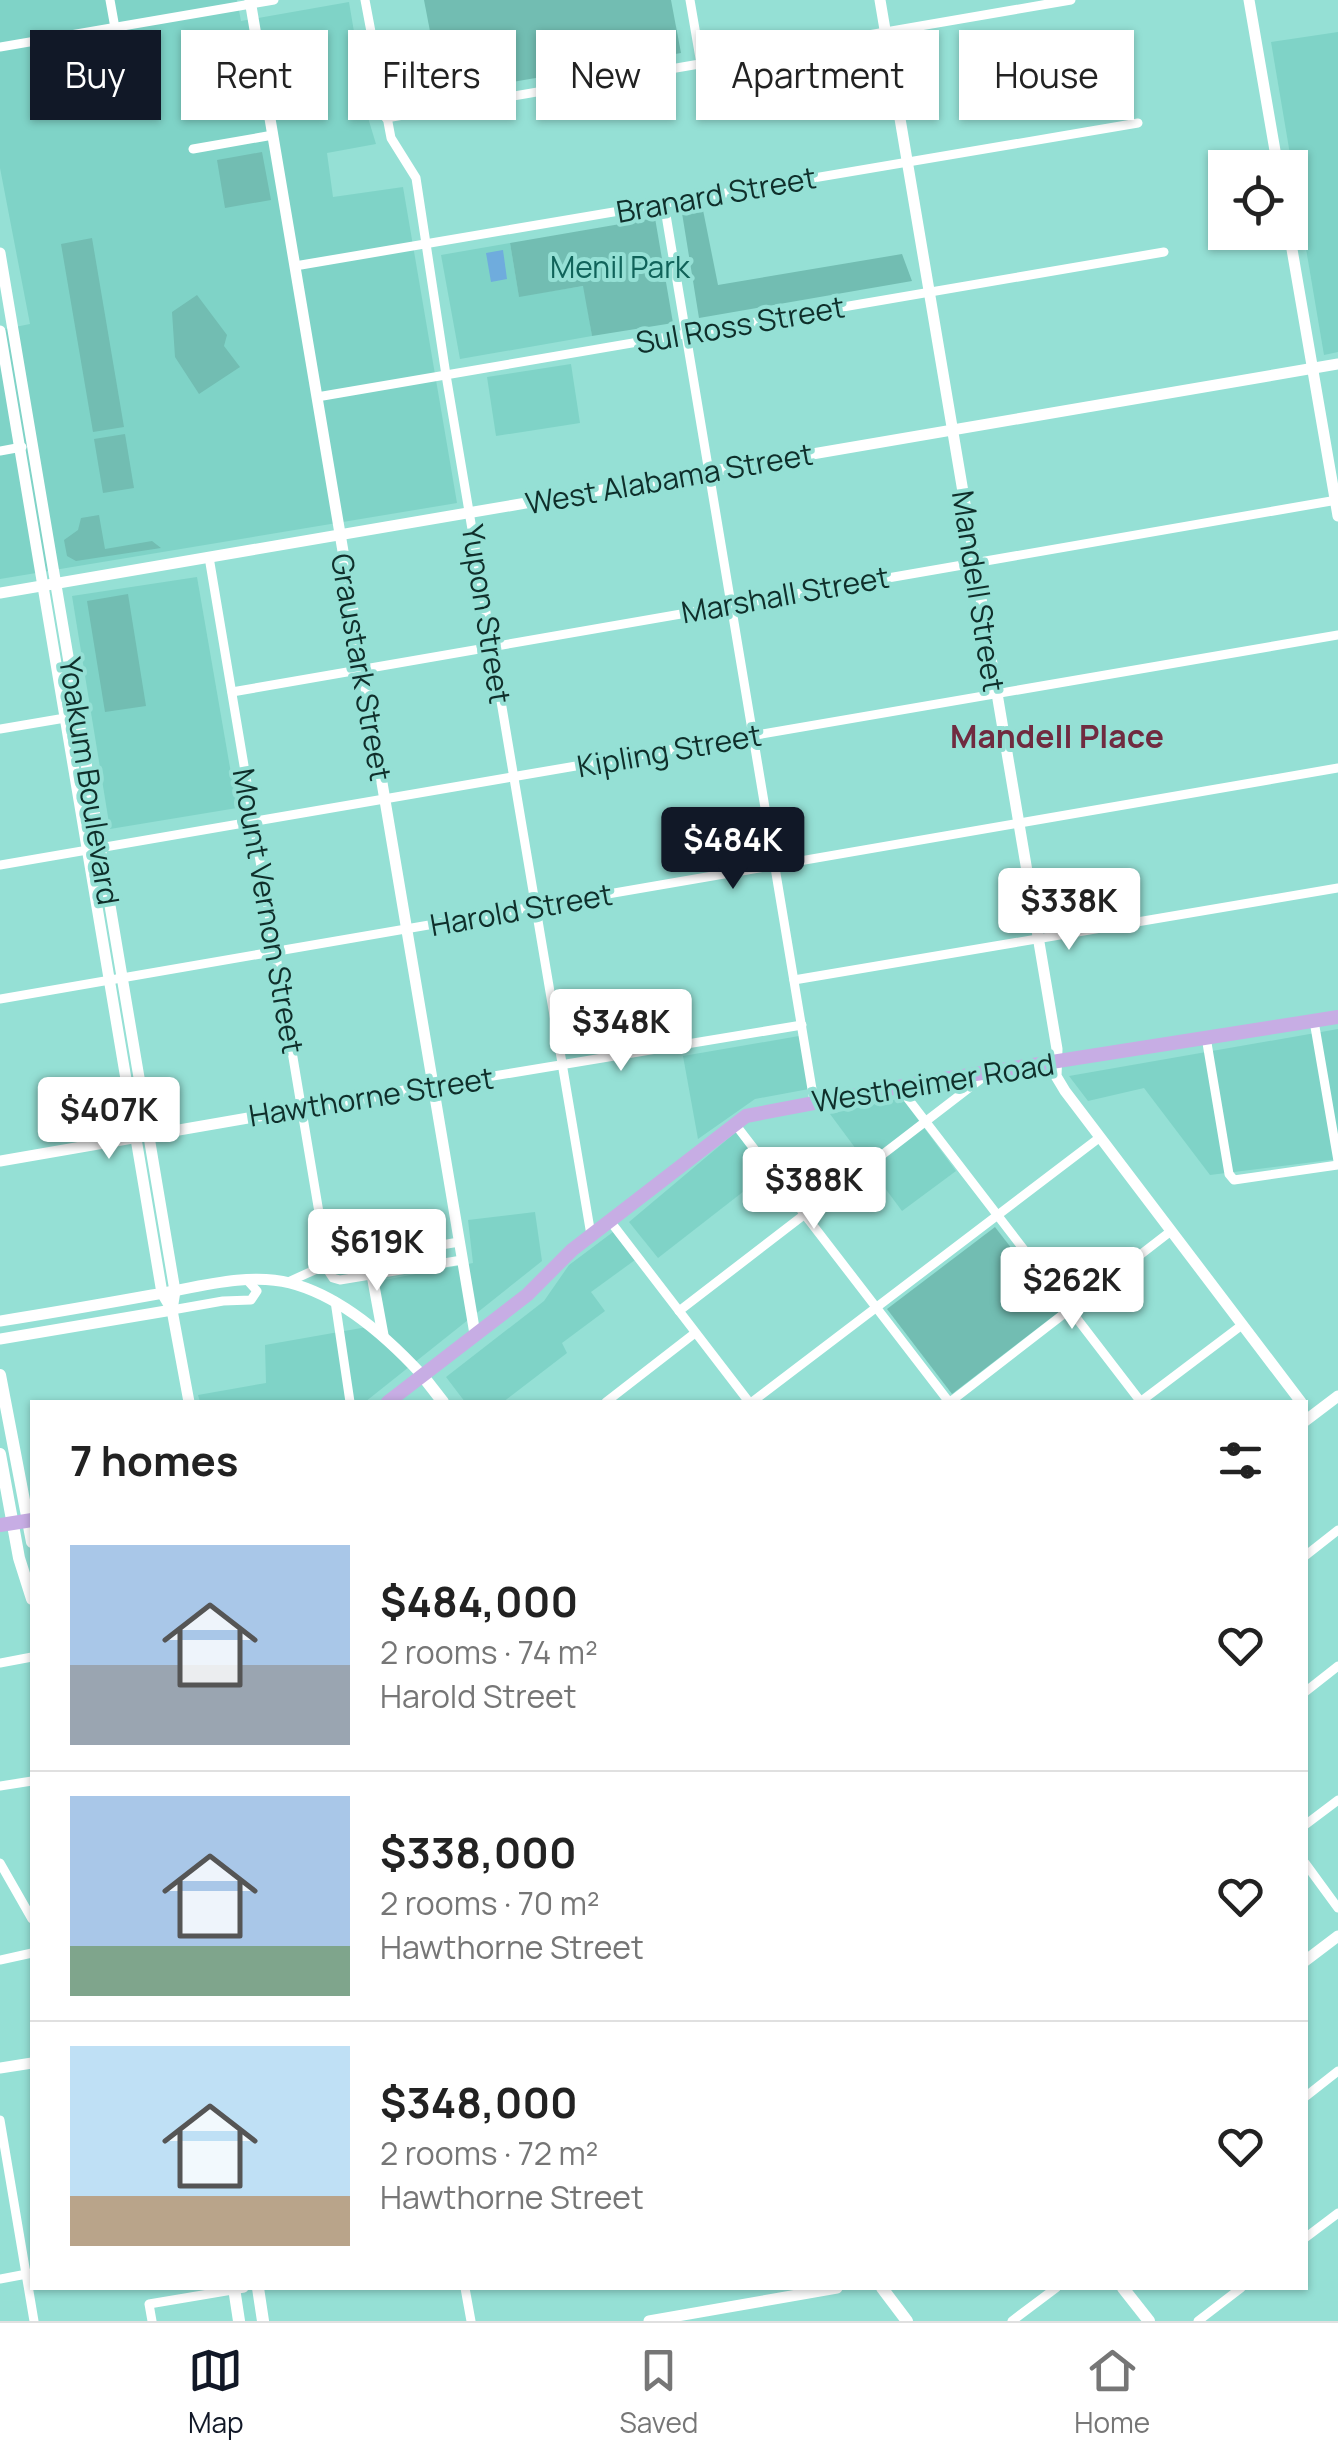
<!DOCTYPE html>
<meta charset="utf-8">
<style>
:root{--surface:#fff;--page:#f6f6f6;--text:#222;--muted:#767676;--line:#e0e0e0;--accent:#111827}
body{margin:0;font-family:Manrope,sans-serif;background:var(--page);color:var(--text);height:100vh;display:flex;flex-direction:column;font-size:38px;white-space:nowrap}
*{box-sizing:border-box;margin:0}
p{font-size:32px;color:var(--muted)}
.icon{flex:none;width:55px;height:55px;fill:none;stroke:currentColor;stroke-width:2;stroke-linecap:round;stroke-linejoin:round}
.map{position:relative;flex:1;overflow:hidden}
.details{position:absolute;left:30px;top:1400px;width:1278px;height:890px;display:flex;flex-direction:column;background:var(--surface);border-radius:0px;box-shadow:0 2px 8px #0004}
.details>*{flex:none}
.guide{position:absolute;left:30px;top:30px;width:1280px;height:90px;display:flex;gap:20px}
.controls{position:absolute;left:1208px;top:150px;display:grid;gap:20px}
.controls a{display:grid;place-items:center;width:100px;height:100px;border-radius:0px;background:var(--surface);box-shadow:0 2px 8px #0004;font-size:50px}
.price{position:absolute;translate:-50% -85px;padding:0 22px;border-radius:10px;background:#fff;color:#222;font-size:32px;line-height:65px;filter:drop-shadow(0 2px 5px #0008)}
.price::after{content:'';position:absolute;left:50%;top:60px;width:30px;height:22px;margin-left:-15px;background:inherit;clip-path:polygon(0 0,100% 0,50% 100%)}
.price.on{background:var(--accent);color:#fff}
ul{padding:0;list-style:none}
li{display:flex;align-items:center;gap:30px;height:250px;padding:0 40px}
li+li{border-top:2px solid var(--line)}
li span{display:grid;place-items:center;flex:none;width:280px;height:200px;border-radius:0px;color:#555}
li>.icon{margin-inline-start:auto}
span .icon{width:120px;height:120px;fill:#fffc;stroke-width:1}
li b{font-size:42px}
h2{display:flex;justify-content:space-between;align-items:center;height:120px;padding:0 40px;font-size:42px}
.tag{padding:0 35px;border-radius:0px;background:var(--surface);box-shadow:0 2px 8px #0004;font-size:35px;line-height:90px}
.tag.on{background:var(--accent);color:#fff}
.dock{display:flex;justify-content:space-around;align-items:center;height:140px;border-top:2px solid var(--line);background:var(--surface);font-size:28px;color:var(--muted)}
.dock a{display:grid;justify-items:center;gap:5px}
.dock .on{color:var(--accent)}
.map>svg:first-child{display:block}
.built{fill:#7fd3c7}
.green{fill:#72bdb2}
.water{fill:#6facdd}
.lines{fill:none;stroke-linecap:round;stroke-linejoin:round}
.minor{stroke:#fff;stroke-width:9}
.tertiary{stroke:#fff;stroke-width:11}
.secondary{stroke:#fff;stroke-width:12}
.primary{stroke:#c7ade4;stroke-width:14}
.labels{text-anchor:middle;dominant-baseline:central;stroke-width:8;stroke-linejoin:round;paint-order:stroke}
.street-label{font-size:30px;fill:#0f2f2b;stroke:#95e0d5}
.park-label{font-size:30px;fill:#10635a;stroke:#95e0d5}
.neighbourhood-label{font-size:32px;font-weight:bold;fill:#702b40;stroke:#95e0d5}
</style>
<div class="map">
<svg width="1338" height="2321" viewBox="0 0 1338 2321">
<rect width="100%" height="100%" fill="#95e0d5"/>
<g class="built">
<polygon points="0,0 237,0 241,21 349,2 369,121 376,144 327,153 333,197 403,187 457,503 0,579 0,330 30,324 0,168"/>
<polygon points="1338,32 1338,352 1324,355 1271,42"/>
<polygon points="510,243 519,296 584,286 592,336 460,359 441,255"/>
<polygon points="571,364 580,423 496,436 487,377"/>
<polygon points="197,577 237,808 110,829 72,596"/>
<polygon points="1338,1029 1338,1159 1210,1175 1144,1088 1088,1101 1069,1076"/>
<polygon points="799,1036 809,1089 755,1099 698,1139 683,1056"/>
<polygon points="902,1098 956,1171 902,1211 830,1114"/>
<polygon points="736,1132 766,1174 658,1258 629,1222"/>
<polygon points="535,1212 542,1261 365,1402 200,1402 198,1395 266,1383 265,1345 384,1324 379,1281 473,1263 468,1220"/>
<polygon points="613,1232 635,1260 591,1292 605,1311 562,1343 567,1353 503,1402 465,1402 446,1377 544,1301 569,1265"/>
</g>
<g class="green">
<polygon points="424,0 671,0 681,53 442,94"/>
<polygon points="262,152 271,200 225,208 217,160"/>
<polygon points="703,210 718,285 902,254 912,281 699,318 682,213"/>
<polygon points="655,218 673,323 592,336 583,286 519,297 510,243"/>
<polygon points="92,238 124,427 93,432 61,244"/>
<polygon points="197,295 227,335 224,346 240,367 199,394 175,357 172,312"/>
<polygon points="125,434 134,488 103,493 94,439"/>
<polygon points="99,515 105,549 152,541 161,548 76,561 67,556 64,540 78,530 81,518"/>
<polygon points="128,594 146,706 105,712 87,601"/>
<polygon points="995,1227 1060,1311 952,1394 887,1309"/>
</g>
<polygon class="water" points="503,250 507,279 491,282 486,253"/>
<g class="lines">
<g class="minor">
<polyline points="110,0 115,28"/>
<polyline points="365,0 391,138 416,178 446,375 591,1235"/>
<polyline points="690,0 701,64"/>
<polyline points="0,47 274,0"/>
<polyline points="386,118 1071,0"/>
<polyline points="193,149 273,135"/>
<polyline points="664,203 814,1101"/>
<polyline points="295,266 1138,123"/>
<polyline points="317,397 1164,252"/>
<polyline points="0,451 22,447"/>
<polyline points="209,557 329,1272 333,1278 340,1280 462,1260"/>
<polyline points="232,692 1337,500"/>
<polyline points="0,729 71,717"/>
<polyline points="0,865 1338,635"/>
<polyline points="794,980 1338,888"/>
<polyline points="0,999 1338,768"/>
<polyline points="1314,1021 1338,1161"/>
<polyline points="1206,1037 1229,1174 1234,1180 1338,1165"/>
<polyline points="433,1086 802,1025"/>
<polyline points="899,1087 1141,1402"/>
<polyline points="735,1124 949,1402"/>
<polyline points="610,1221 749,1402"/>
<polyline points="288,1282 328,1264 459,1242"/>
<polyline points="335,1301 350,1402"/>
<polyline points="172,1310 223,1301 251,1300 257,1291 248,1281"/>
<polyline points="679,1311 986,1075"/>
<polyline points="606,1402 695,1333"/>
<polyline points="752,1402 1099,1138"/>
<polyline points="950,1402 1171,1231"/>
<polyline points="1140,1402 1242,1325"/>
<polyline points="1305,1556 1338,1530"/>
<polyline points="0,1663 32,1657"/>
<polyline points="1305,1692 1338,1666"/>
<polyline points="0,1786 32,1781"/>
<polyline points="1305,1825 1338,1800"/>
<polyline points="0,1863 32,1919"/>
<polyline points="1305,1863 1338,1908"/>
<polyline points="0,1960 32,1953"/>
<polyline points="1305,2097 1338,2071"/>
<polyline points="0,2120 34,2321"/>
<polyline points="1305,2238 1338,2213"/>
<polyline points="0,2279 32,2273"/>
<polyline points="465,2288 471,2321"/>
<polyline points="152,2321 149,2304 244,2288"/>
<polyline points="1012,2321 1056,2288"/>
<polyline points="1198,2321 1241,2288"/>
</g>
<g class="tertiary">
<polyline points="250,0 475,1334"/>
<polyline points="880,0 1057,1049 1056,1076 1065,1091 1301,1402"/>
<polyline points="1249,0 1278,168"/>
<polyline points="1289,232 1338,516"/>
<polyline points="0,253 175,1291 172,1310"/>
<polyline points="0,331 162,1293 172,1310 189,1402"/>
<polyline points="0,593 1338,364"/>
<polyline points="0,1161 433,1086"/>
<polyline points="372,1275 383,1335"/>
<path d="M0 1321C51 1313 102 1304 152 1295 195 1288 247 1272 290 1283 341 1296 387 1337 422 1375"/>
<polyline points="0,1339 172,1310"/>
<polyline points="1305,1421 1338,1396"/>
<polyline points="1305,1961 1338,1936"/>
<polyline points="0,2068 32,2063"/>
<polyline points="649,2321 837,2288"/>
</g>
<g class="secondary">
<polyline points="0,1375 32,1542"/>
<polyline points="422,1375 443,1402"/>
<polyline points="0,1454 19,1558 32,1599"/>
<polyline points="234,2288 239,2321"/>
<polyline points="258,2288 263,2321"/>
<polyline points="882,2288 907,2321"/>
<polyline points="1123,2288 1149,2321"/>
</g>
<g class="primary">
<polyline points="388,1402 527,1295 572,1250 746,1116 925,1082 1338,1017"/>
<polyline points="0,1525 32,1520"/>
</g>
</g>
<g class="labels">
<g class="street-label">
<text transform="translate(716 194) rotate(-10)">Branard Street</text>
<text transform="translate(740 324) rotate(-10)">Sul Ross Street</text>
<text transform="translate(669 478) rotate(-10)">West Alabama Street</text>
<text transform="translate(979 591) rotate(81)">Mandell Street</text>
<text transform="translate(785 594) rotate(-10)">Marshall Street</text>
<text transform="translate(487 614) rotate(81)">Yupon Street</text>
<text transform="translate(362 667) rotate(80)">Graustark Street</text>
<text transform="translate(669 750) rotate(-10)">Kipling Street</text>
<text transform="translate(90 781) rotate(81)">Yoakum Boulevard</text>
<text transform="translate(521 909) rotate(-10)">Harold Street</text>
<text transform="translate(269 911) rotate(80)">Mount Vernon Street</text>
<text transform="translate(933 1082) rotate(-9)">Westheimer Road</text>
<text transform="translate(371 1096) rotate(-9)">Hawthorne Street</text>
</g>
<g class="park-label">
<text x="620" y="266">Menil Park</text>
</g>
<g class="neighbourhood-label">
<text x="1057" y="736">Mandell Place</text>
</g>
</g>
</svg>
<div class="controls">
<a><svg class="icon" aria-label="locate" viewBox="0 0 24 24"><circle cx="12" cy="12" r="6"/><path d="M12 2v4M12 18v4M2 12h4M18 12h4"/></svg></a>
</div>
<b class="price on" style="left:733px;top:892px">$484K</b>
<b class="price" style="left:1069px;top:953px">$338K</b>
<b class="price" style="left:621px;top:1074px">$348K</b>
<b class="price" style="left:109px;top:1162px">$407K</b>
<b class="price" style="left:814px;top:1232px">$388K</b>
<b class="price" style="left:377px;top:1294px">$619K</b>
<b class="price" style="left:1072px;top:1332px">$262K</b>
<div class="guide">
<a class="tag on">Buy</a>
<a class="tag">Rent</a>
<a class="tag">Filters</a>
<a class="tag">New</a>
<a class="tag">Apartment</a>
<a class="tag">House</a>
</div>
<section class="details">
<h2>7 homes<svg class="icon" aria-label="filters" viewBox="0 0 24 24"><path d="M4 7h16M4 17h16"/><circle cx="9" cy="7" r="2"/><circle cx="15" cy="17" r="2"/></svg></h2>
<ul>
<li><span style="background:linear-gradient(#a9c7e8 60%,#9aa5b1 0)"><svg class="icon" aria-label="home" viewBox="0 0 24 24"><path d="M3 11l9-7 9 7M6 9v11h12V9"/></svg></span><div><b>$484,000</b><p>2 rooms · 74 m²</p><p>Harold Street</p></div><svg class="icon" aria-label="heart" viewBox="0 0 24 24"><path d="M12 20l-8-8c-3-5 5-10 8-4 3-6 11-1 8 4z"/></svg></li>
<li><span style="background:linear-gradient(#a9c7e8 75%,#7fa58c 0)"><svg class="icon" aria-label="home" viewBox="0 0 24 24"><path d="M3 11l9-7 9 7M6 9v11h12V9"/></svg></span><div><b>$338,000</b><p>2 rooms · 70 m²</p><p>Hawthorne Street</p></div><svg class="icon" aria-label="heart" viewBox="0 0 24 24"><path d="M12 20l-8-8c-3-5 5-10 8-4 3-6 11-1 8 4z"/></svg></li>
<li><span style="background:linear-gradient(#bfe0f5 75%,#b9a48a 0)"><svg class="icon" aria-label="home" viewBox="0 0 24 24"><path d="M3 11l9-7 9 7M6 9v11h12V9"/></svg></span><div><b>$348,000</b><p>2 rooms · 72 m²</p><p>Hawthorne Street</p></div><svg class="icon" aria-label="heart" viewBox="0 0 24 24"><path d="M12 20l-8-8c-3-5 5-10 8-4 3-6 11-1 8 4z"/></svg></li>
</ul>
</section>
</div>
<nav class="dock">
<a class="on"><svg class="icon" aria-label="map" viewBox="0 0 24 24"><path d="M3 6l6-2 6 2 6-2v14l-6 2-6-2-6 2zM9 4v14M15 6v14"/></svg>Map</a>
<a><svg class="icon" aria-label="saved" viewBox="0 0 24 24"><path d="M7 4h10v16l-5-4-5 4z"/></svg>Saved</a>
<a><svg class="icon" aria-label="home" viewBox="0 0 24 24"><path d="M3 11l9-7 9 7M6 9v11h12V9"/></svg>Home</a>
</nav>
